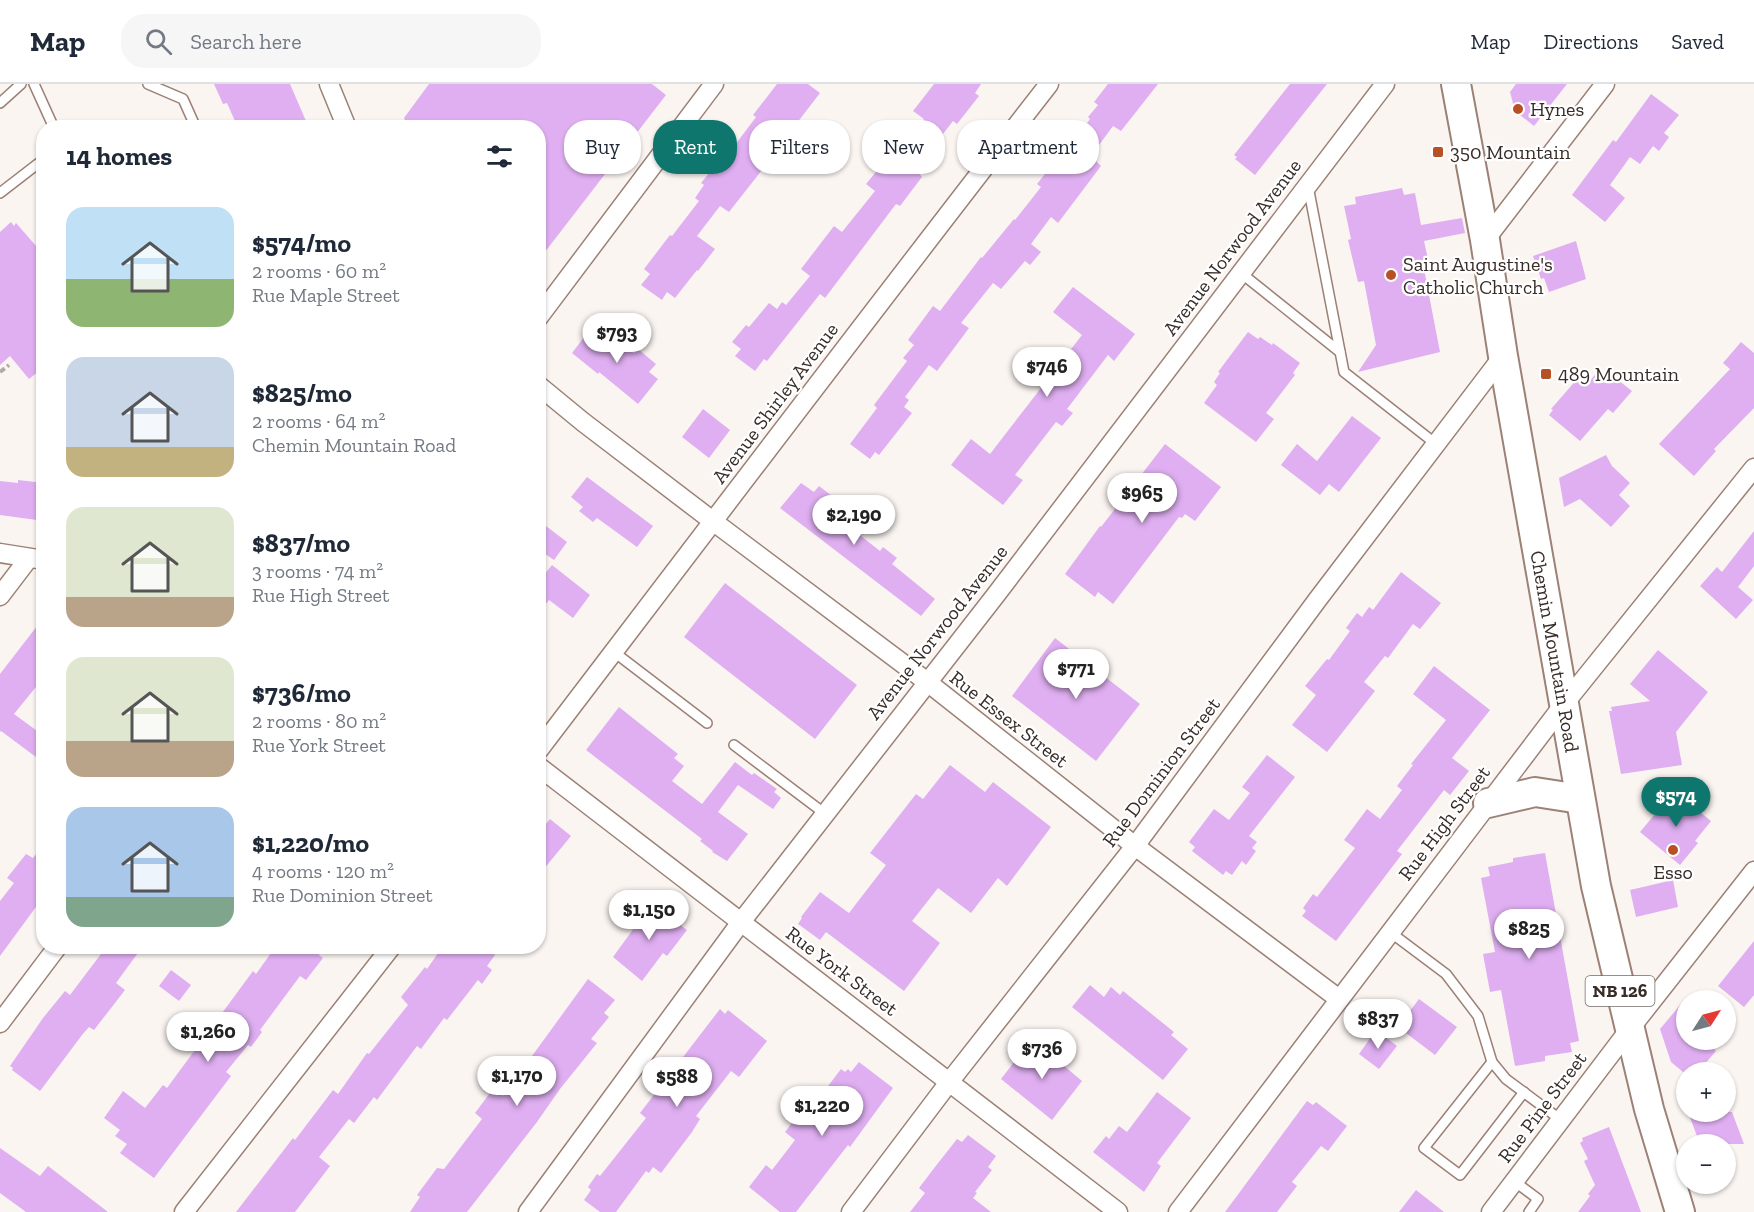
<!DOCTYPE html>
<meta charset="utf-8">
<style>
:root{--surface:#fff;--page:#f6f6f7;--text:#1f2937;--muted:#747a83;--line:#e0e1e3;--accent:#0f766e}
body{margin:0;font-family:"Zilla Slab",serif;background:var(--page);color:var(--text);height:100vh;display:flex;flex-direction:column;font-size:22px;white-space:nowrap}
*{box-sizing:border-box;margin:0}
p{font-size:20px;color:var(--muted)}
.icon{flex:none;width:33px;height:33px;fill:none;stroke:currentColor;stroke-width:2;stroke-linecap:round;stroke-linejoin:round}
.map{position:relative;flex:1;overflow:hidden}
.drawer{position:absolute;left:36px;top:36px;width:510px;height:834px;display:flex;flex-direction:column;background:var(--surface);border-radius:24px;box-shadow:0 2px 4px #0004}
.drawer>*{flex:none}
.banner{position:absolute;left:564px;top:36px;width:570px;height:54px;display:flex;gap:12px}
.needle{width:39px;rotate:54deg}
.controls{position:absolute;left:1676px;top:906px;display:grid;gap:12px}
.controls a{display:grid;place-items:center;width:60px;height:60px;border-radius:50%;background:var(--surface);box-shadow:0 2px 4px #0004;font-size:30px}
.price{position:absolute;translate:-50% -51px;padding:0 14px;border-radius:21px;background:#fff;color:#222;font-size:20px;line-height:39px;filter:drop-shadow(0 2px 3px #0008)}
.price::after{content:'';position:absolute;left:50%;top:36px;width:18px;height:14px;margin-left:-9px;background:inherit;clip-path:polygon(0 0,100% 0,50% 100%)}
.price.selected{background:var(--accent);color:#fff}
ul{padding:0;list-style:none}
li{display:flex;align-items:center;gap:18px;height:150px;padding:0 30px}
li span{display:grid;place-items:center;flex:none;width:168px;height:120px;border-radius:18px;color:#555}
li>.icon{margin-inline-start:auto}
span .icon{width:72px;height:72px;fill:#fffc;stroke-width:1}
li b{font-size:26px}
h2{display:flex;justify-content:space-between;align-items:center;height:72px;padding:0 30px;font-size:26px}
.chip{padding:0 21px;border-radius:24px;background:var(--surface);box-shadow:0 2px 4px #0004;font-size:21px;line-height:54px}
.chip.selected{background:var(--accent);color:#fff}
header{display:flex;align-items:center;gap:36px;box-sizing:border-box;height:84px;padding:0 30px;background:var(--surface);border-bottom:2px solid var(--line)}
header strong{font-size:28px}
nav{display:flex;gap:33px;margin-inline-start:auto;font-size:21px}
.search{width:420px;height:54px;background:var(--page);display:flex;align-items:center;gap:15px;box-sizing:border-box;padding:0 21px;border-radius:24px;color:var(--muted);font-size:22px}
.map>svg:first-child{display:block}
.building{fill:#dfaff1}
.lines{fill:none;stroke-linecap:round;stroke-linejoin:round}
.service-casing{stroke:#9c8175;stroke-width:12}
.minor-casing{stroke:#9c8175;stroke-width:21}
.primary-casing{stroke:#9c8175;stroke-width:32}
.path{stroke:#b2aaa6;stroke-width:4;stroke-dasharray:6 3;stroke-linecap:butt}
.service{stroke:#fff;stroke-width:9}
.minor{stroke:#fff;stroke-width:18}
.primary{stroke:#fff;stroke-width:28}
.poi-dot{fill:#b75125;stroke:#fff;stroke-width:2}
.labels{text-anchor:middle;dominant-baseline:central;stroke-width:4.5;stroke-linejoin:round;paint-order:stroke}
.shield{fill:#fff;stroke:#736b68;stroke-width:1.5}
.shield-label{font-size:18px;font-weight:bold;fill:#372c27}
.poi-label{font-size:20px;fill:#372c27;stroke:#fff;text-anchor:start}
.street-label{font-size:20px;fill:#372c27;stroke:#fff}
</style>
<header>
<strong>Map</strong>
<div class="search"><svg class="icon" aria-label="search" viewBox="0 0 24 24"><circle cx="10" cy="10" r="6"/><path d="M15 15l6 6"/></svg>Search here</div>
<nav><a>Map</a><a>Directions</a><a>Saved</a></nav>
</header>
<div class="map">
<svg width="1754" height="1128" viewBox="0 0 1754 1128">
<rect width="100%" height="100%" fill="#fbf5f2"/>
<g class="building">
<polygon points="214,0 290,0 309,44 238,44 227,19 223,20"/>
<polygon points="429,0 652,0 666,11 538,177 538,44 408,44 404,34"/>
<polygon points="777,0 808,0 820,9 790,48 782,42 753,79 762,86 729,128 720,122 697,152 715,165 698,187 697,186 675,214 667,208 662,216 641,201 650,190 644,185 670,151 672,152 699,117 695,114 704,101 701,99 727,67 729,69 756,33 753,31"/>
<polygon points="934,0 981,0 975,9 979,12 957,40 953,37 916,85 922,93 900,122 896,120 825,214 820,210 767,277 764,275 755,287 735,272 741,265 732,258 746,241 749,243 769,219 777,225 782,218 786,221 810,192 801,185 834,142 842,148 875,107 866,100 894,66 897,68 924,35 913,27"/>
<polygon points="1108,0 1158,0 1121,47 1113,42 1091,72 1101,82 1058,139 1051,133 1031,160 1041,168 1030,181 1025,177 1001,205 993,199 961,239 969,244 937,287 929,281 905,313 909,316 904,323 912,329 879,371 875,368 870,375 850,360 877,324 874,321 907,277 903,274 914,261 908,256 933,222 940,227 981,173 982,174 1014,135 1015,136 1041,103 1037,100 1059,72 1062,74 1090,35 1088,33 1098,21 1094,18"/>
<polygon points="1290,0 1327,0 1255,91 1235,75 1237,73 1234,71"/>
<polygon points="1516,0 1567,0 1534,42 1515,27 1510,8"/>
<polygon points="1651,10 1679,31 1664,49 1669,53 1659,67 1653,62 1640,80 1630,73 1610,101 1625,114 1605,138 1572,111 1613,56 1616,58"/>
<polygon points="1402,104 1404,111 1415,109 1421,141 1462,134 1465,149 1424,157 1430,184 1424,185 1440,268 1358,288 1376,261 1364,197 1358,198 1348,156 1351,155 1344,122 1356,120 1355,113"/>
<polygon points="11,138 14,142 16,139 44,171 44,283 29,295 10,272 0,281 0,148"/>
<polygon points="1576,157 1586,195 1549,208 1544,194 1541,195 1533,172"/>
<polygon points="1073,203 1135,250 1114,277 1108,271 1067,325 1073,329 1062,342 1056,338 1015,391 1023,396 1003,421 951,381 971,355 990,370 1082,251 1053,228"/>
<polygon points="591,244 601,252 605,247 634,269 638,265 656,280 649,288 658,295 638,320 599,288 598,290 572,269"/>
<polygon points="1248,248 1258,255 1260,253 1272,261 1273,259 1300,279 1293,289 1295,291 1266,329 1274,335 1256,358 1204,319 1217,301 1214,298 1220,289 1218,288"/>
<polygon points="1741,258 1754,269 1754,324 1714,365 1716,367 1694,392 1659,360 1730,285 1723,279"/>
<polygon points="1595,291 1603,299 1605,296 1607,299 1613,292 1632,307 1613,329 1608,325 1580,357 1549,331 1553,326 1551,325 1578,294 1586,301"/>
<polygon points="703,325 730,346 709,374 682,353"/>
<polygon points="1352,332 1381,354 1339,408 1329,400 1320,411 1281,381 1297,360 1317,377"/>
<polygon points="1165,360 1221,403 1195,437 1185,430 1182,434 1179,433 1113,520 1098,508 1095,513 1065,490 1100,442 1101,443"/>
<polygon points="1606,371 1612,382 1630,399 1619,411 1630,422 1611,443 1580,415 1564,423 1559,394"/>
<polygon points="587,393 653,442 637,463 597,434 593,438 579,427 583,423 571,413"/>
<polygon points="18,396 44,399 44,437 0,431 0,397 18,399"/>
<polygon points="801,399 814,408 819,402 832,412 825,422 848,439 847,441 880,467 883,463 897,474 892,480 935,515 921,532 780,424"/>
<polygon points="538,436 567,458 554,476 538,465"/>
<polygon points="1754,447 1754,482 1738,503 1753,516 1736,535 1700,502 1717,483 1722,488"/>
<polygon points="552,481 590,511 573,534 549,516 538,530 538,498"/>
<polygon points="1401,488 1441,519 1420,545 1413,540 1388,574 1385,572 1364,598 1375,607 1327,668 1292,641 1316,611 1305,602 1327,575 1329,576 1350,547 1346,544 1357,529 1362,533 1369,523 1373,526"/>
<polygon points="725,499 857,601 815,655 684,553"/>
<polygon points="44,533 44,593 14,630 44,652 44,663 36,673 1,647 0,648 0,590"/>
<polygon points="1055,554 1140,620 1096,677 1012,612"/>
<polygon points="1658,566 1708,608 1676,648 1682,681 1621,690 1609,627 1612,627 1611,623 1650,617 1630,600"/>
<polygon points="1434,582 1490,626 1452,674 1469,687 1450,711 1444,706 1397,767 1402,770 1336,857 1302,832 1306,827 1303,824 1313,810 1317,813 1355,764 1344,756 1367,725 1380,735 1402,706 1397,702 1413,681 1411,680 1446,636 1413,610"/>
<polygon points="619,623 678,670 674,674 684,682 672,697 702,720 735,678 752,691 754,689 777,705 774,708 781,714 773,725 738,701 718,728 748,750 727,777 712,768 713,767 700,757 702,755 586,666"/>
<polygon points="1267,671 1295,693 1249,752 1257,758 1252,764 1256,767 1246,781 1242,777 1232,791 1226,787 1223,791 1192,767 1195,763 1189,758 1214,725 1229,736 1250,709 1242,703"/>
<polygon points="950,681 985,708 993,698 1051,743 1007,802 998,794 971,829 938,804 912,837 940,859 904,907 826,848 820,856 798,840 802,834 801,833 820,808 849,829 886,781 870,769 916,710 923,715"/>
<polygon points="1674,707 1711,737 1695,757 1698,759 1680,781 1640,748"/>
<polygon points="550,735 571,752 538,792 538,749"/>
<polygon points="44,760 44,812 0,872 0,817 14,799 7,794 26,770 33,774"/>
<polygon points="1545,769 1579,957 1570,959 1572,968 1545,972 1545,977 1515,982 1501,906 1490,908 1483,870 1495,868 1481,794 1490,792 1488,783 1513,778 1513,774"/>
<polygon points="1673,796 1678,823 1636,833 1630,806"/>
<polygon points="652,820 687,846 667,872 663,869 642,897 613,873 637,840 632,836 642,822 647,826"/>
<polygon points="1754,857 1754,911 1744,923 1718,902"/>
<polygon points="107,862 143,862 116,899 125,906 94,946 89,943 82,951 40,1007 12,986 13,984 10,982 43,934 65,907 70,911"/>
<polygon points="276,862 308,862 323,874 306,896 300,892 260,946 262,948 251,963 248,961 226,988 231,992 154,1094 120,1069 127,1060 115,1052 120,1046 104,1034 123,1007 145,1024 163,1001 167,1004 253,887 256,890"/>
<polygon points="443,862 483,862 495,871 487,882 492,886 482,900 478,896 447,936 444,934 421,965 417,962 377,1016 374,1013 354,1039 349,1035 319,1073 330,1082 295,1128 236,1128 293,1054 295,1056 333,1006 338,1010 367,969 369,970 408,921 401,913 425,883 427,885"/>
<polygon points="171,886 191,901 179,917 159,902"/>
<polygon points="588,895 615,916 604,929 609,933 591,955 597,959 560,1005 537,1038 467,1128 410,1128 420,1113 417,1111 437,1084 444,1085 482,1035 475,1029 493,1005 503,1012"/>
<polygon points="1090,901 1104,913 1111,903 1120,911 1123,907 1174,948 1171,951 1188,965 1163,996 1072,923"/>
<polygon points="1686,914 1686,956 1720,956 1713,964 1716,967 1698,988 1683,988 1671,978 1660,945"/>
<polygon points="1419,915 1457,943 1435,971 1398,943"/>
<polygon points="720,925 725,930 728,926 767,957 739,993 731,987 696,1032 700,1035 692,1048 661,1089 653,1083 649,1089 646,1087 616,1128 600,1128 584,1116 591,1106 588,1103 597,1090 600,1092 646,1034 640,1029"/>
<polygon points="1376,946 1397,962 1379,985 1359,970"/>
<polygon points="1032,955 1082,997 1052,1036 1001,995"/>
<polygon points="859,978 893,1004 850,1063 848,1061 796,1128 780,1128 749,1103 766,1081 772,1086 795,1056 785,1048 814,1010 819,1014 841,985 845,988 848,985 851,988"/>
<polygon points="1157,1008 1191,1034 1157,1079 1161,1082 1144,1108 1093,1068 1106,1052 1109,1055 1119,1042 1127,1048"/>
<polygon points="1307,1017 1313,1021 1316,1018 1347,1042 1334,1059 1328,1067 1321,1062 1292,1098 1297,1102 1277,1128 1225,1128"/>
<polygon points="1699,1028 1732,1028 1744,1060 1700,1060 1689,1031"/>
<polygon points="1609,1043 1641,1128 1578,1128 1590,1112 1588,1110 1595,1101 1584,1077 1588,1075 1580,1059 1583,1057 1582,1054"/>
<polygon points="968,1051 996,1072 988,1083 992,1086 975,1108 977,1109 973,1114 991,1128 910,1128 925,1109 919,1104 935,1083 957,1055 962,1058"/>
<polygon points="0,1064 40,1092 48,1082 108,1128 26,1128 0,1109"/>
<polygon points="1416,1106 1444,1128 1399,1128"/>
</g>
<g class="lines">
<g class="service-casing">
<g id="service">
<polyline points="34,0 54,44"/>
<polyline points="148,0 183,15 196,44"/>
<polyline points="0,19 21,0"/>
<polyline points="1308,102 1344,288 1436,360"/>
<polyline points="0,109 44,75"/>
<polyline points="1241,189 1340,268"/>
<polyline points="614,568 707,639"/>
<polyline points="734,661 824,729"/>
<polyline points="1390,848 1446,890 1478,932 1492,978 1506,995 1561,1036"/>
<polyline points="1492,978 1424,1064 1460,1091 1524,1008"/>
<polyline points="1514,1097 1538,1115 1529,1128"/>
</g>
</g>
<g class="minor-casing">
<g id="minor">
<polyline points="329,0 347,44"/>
<polyline points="1485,156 1605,0"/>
<polyline points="538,234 714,0"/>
<polyline points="538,301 583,338 714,438 926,597 1135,762 1339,915"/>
<polyline points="0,469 44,476"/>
<polyline points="0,512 29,474"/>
<path d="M538 667C708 444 877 221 1049 0"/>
<polyline points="538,682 1118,1128"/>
<polyline points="0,939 58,862"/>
<polyline points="184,1128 392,862"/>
<polyline points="528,1128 741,838 995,512 1385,0"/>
<polyline points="851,1128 950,997 1135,762 1318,515 1503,272"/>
<polyline points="1178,1128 1564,620 1754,384"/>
<polyline points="1491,1128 1629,946 1754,787"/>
</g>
</g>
<g class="primary-casing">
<g id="primary">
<path id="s1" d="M1456 0 1485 156 1503 272 1596 802 1649 1025 1680 1128"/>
<polyline points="1488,719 1535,708 1580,715"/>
</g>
</g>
<polyline class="path" points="0,288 9,281"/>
<use href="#service" class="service"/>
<use href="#minor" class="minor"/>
<use href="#primary" class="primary"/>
</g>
<g class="poi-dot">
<circle cx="1518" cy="25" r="6"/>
<rect x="1432" y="62" width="12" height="12" rx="3"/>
<circle cx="1391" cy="191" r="6"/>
<rect x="1540" y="284" width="12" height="12" rx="3"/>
<circle cx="1673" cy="766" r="6"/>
</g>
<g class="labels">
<rect class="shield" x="1585.5" y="892" width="69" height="30" rx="4.5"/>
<g class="shield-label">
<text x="1620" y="907">NB 126</text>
</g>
<g class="poi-label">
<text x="1530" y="25">Hynes</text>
<text x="1450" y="68">350 Mountain</text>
<text x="1403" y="180">Saint Augustine's<tspan x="1403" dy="23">Catholic Church</tspan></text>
<text x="1558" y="290">489 Mountain</text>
<text x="1673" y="788" text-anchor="middle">Esso</text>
</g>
<g class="street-label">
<text transform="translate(1232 163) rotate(-53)">Avenue Norwood Avenue</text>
<text transform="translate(775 319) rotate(-53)">Avenue Shirley Avenue</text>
<text transform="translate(937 548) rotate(-52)">Avenue Norwood Avenue</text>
<text stroke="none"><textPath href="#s1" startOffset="576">Chemin Mountain Road</textPath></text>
<text transform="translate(1009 635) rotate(38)">Rue Essex Street</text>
<text transform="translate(1161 688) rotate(-53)">Rue Dominion Street</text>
<text transform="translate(1444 739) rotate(-53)">Rue High Street</text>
<text transform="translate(842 887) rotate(37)">Rue York Street</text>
<text transform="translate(1542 1023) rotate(-53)">Rue Pine Street</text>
</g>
</g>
</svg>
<div class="controls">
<a><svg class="needle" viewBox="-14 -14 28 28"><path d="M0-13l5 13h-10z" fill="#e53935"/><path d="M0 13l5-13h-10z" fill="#747a83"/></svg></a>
<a>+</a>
<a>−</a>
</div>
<b class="price" style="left:617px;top:280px">$793</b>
<b class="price" style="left:1047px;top:314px">$746</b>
<b class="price" style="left:1142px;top:440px">$965</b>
<b class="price" style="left:854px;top:462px">$2,190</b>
<b class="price" style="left:1076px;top:616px">$771</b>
<b class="price selected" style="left:1676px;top:744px">$574</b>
<b class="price" style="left:649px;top:857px">$1,150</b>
<b class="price" style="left:1529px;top:876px">$825</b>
<b class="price" style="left:1378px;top:966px">$837</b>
<b class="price" style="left:208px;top:979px">$1,260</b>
<b class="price" style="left:1042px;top:996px">$736</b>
<b class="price" style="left:517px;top:1023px">$1,170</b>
<b class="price" style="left:677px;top:1024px">$588</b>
<b class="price" style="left:822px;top:1053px">$1,220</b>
<div class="banner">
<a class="chip">Buy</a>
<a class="chip selected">Rent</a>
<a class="chip">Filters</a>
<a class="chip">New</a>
<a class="chip">Apartment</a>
</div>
<section class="drawer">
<h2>14 homes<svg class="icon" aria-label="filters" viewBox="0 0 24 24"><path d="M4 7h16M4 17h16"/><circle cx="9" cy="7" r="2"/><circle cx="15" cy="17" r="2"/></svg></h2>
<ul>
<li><span style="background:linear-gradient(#bfe0f5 60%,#8fb573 0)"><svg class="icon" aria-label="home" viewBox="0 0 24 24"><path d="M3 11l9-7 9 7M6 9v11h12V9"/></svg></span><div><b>$574/mo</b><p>2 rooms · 60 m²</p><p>Rue Maple Street</p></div></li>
<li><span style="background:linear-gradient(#c9d6e8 75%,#c2b280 0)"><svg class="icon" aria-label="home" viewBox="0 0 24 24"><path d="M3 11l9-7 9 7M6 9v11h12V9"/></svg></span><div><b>$825/mo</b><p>2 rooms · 64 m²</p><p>Chemin Mountain Road</p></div></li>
<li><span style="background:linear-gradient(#dfe7d0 75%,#b9a48a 0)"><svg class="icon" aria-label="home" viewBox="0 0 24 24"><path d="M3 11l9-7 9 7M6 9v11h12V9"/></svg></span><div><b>$837/mo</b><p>3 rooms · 74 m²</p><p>Rue High Street</p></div></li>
<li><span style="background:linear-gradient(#dfe7d0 70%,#b9a48a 0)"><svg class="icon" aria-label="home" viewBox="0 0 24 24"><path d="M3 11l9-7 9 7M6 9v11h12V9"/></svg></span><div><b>$736/mo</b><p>2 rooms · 80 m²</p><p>Rue York Street</p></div></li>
<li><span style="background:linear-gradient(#a9c7e8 75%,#7fa58c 0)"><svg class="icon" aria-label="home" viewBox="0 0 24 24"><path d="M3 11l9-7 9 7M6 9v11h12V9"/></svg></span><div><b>$1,220/mo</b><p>4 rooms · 120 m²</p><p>Rue Dominion Street</p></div></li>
</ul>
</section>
</div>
